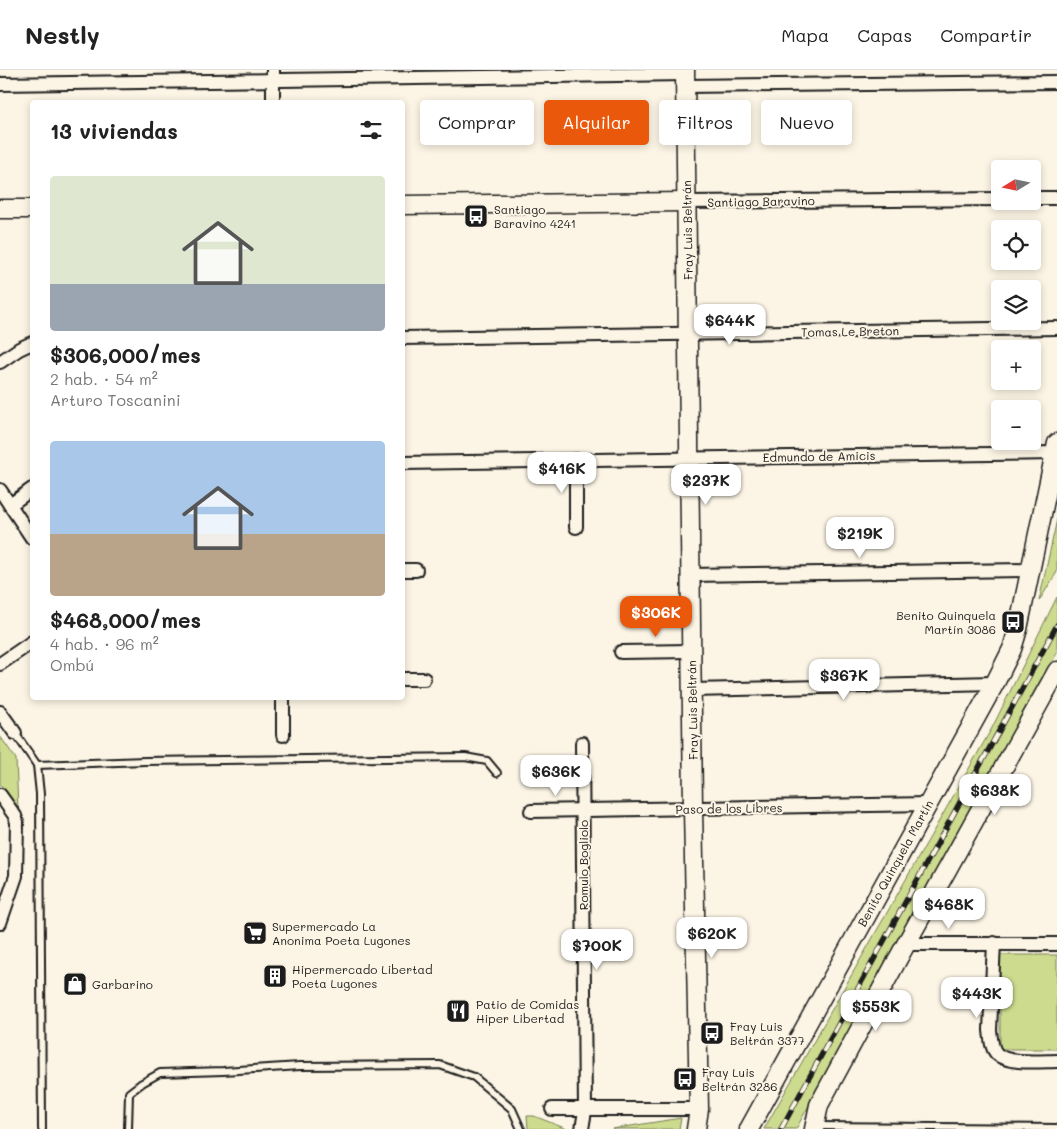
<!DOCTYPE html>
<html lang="es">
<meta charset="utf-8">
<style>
:root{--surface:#fff;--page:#f6f6f6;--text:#222;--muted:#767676;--line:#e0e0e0;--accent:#ea580c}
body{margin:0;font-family:Mali,sans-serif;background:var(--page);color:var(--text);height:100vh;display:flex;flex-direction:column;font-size:19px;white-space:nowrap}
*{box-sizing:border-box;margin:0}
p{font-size:16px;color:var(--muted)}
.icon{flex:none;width:28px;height:28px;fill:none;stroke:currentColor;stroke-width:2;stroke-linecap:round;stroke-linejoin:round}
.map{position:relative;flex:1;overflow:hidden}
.drawer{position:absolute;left:30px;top:30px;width:375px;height:600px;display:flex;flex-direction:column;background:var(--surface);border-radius:5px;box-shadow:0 2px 8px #0003}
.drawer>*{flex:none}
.hud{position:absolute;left:420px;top:30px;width:475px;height:45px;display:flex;gap:10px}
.needle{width:32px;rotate:260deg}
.fabs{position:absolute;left:991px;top:90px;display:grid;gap:10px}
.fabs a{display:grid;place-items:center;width:50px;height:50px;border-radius:5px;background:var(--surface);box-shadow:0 2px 8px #0003;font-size:25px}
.price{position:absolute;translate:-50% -42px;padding:0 11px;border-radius:10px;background:#fff;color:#222;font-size:16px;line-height:32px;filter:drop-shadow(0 1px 2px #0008)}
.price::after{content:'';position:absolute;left:50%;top:30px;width:15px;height:11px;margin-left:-8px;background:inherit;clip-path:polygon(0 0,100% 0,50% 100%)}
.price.current{background:var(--accent);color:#fff}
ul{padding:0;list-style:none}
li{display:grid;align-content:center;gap:10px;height:265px;padding:0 20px}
li span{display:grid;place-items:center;height:155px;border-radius:5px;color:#555}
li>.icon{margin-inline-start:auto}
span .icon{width:90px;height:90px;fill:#fffc;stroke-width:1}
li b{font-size:21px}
h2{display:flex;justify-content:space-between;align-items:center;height:60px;padding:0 20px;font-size:21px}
.chip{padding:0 18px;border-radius:5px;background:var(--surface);box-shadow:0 2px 8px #0003;font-size:18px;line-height:45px}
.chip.current{background:var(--accent);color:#fff}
header{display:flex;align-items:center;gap:30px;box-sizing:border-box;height:70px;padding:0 25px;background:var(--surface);border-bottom:1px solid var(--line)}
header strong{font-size:24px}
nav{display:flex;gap:28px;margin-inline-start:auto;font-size:18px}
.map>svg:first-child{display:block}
.green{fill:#cddb8e;stroke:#747c55}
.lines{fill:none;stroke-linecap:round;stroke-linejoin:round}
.service-casing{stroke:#1c1c1c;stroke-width:10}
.minor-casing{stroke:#1c1c1c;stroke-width:16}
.secondary-casing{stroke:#1c1c1c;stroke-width:21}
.service{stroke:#fcf5e5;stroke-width:6}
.minor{stroke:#fcf5e5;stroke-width:12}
.secondary{stroke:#fcf5e5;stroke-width:18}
.rail-casing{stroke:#1c1c1c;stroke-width:5.5}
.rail{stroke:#fcf5e5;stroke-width:4;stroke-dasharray:11;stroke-linecap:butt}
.labels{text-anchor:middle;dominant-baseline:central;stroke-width:4;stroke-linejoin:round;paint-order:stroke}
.street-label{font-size:12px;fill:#1c1c1c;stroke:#fcf5e5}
.poi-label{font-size:12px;fill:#1c1c1c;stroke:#fcf5e5;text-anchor:start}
</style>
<header>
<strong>Nestly</strong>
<nav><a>Mapa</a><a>Capas</a><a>Compartir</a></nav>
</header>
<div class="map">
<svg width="1057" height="1059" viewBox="0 0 1057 1059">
<rect width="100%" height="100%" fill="#fcf5e5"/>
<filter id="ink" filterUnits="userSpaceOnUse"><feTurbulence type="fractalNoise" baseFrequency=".02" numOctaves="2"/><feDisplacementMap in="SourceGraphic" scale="10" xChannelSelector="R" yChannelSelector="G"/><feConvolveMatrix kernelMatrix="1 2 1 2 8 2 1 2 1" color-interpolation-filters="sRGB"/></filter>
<g filter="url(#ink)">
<g class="green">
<polygon points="1057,449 1057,502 1039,531"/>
<polygon points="1057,527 1057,583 796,1059 764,1059 992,658"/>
<polygon points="0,666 16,689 18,739 0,714"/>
<rect x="1000" y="885" width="57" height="94"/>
<polygon points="534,1046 567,1059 528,1059 527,1046"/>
<polygon points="681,1048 679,1059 612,1059"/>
</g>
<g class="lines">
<g class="service-casing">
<g id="service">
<polyline points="15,663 37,695 40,724 42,1059"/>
<polyline points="37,695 145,691 465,687 487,691 497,703"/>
<polyline points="816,1056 1057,1058"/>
<polyline points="128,1059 129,1023 142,1013 160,1003 223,1001 300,996 440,995 474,1007 512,1039 521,1059"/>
</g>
</g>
<g class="minor-casing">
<g id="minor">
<polyline points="273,0 273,32"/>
<polyline points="0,14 685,4"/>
<polyline points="685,16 1057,12"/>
<polyline points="1032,128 1057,128"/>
<polyline points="687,132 1000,129"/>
<polyline points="402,268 1057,258"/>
<polyline points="0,292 19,279 32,273"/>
<polyline points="576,390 576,457"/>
<polyline points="402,393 1055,383"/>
<polyline points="0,420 32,468"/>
<polyline points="10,435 32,419"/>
<polyline points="402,500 416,500"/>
<polyline points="690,505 1030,500"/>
<polyline points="621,582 691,581"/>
<polyline points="0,594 32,572"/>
<polyline points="402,609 424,609"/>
<polyline points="692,620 995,613"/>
<polyline points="283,628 283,665"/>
<polyline points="0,642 15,663"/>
<polyline points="0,725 15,746 17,752 16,806 0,853"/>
<polyline points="531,741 928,734"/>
<path d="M994 873 990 960C991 968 991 977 996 983 1006 995 1042 991 1057 991"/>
<polyline points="906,874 1057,874"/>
<polyline points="552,1039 699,1039"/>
<polyline points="582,1059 585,1041 582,673"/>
</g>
</g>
<g class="secondary-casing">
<g id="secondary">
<polyline points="685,0 693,739 699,1039 696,1059"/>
<polyline points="402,135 687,132"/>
<polyline points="0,139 32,139"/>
<polyline points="749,1059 995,613 1012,579 1018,559 1057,373"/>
<polyline points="814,1059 819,1035 906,874 1057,601"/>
</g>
</g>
<use href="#service" class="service"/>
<use href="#minor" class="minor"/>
<use href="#secondary" class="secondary"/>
<g class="rail-casing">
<polyline id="rail" points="781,1059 1057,555"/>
</g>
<use href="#rail" class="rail"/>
</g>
</g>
<defs>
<g id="bus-square" transform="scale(1.25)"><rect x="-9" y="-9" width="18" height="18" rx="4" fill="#1c1c1c" stroke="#fcf5e5"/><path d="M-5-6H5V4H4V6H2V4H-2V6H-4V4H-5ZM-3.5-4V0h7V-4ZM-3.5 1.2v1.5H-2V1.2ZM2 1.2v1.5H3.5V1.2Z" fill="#fff"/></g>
<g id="supermarket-square" transform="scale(1.25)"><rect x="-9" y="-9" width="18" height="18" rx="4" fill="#1c1c1c" stroke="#fcf5e5"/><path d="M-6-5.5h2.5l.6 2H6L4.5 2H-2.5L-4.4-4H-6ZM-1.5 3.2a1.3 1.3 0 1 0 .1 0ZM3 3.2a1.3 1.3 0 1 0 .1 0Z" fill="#fff"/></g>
<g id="building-square" transform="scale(1.25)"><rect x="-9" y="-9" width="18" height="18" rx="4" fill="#1c1c1c" stroke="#fcf5e5"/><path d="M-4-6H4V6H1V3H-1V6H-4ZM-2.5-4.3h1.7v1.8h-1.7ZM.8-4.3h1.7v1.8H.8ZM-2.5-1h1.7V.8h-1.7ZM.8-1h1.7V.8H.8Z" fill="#fff"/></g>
<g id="shop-square" transform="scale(1.25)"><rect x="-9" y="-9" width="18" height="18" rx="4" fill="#1c1c1c" stroke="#fcf5e5"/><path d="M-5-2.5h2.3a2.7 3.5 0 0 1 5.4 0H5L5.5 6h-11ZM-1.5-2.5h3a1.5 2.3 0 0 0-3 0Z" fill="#fff"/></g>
<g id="restaurant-square" transform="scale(1.25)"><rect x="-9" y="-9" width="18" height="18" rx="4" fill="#1c1c1c" stroke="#fcf5e5"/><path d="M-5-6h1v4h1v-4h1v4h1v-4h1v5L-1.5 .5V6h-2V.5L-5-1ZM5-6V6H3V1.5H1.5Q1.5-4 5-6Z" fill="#fff"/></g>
</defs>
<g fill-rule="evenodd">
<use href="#bus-square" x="476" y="146"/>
<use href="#bus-square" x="1013" y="552"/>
<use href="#supermarket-square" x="255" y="863"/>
<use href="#building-square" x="275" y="906"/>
<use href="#shop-square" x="75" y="914"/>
<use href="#restaurant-square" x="458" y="941"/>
<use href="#bus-square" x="712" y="963"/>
<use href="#bus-square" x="685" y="1009"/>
</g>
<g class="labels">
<g class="street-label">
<text transform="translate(761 131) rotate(-1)">Santiago Baravino</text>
<text transform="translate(687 160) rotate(-91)">Fray Luis Beltrán</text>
<text transform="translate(850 261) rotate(-1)">Tomas Le Breton</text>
<text transform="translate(819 386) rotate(-1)">Edmundo de Amicis</text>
<text transform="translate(692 640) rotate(-91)">Fray Luis Beltrán</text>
<text transform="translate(729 738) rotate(-1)">Paso de los Libres</text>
<text transform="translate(895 793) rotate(-61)">Benito Quinquela Martín</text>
<text transform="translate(583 795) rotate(-90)">Romulo Bogliolo</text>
</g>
<g class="poi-label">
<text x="494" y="139">Santiago<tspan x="494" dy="14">Baravino 4241</tspan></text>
<text x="996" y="545" text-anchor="end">Benito Quinquela<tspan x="996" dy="14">Martín 3086</tspan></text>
<text x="272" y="856">Supermercado La<tspan x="272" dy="14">Anonima Poeta Lugones</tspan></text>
<text x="292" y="899">Hipermercado Libertad<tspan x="292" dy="14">Poeta Lugones</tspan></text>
<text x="92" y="914">Garbarino</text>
<text x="476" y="934">Patio de Comidas<tspan x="476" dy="14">Hiper Libertad</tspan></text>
<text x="730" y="956">Fray Luis<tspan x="730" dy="14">Beltrán 3377</tspan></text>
<text x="702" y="1002">Fray Luis<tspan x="702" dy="14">Beltrán 3286</tspan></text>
</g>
</g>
</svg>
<div class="fabs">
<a><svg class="needle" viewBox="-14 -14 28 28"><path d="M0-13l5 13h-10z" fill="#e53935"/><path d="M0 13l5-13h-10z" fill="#767676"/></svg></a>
<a><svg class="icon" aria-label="locate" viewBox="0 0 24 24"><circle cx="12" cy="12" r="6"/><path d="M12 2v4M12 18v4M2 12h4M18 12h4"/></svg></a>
<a><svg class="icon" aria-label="layers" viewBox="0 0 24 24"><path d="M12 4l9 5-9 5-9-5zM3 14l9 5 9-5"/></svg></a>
<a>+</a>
<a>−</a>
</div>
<b class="price" style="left:730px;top:276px">$644K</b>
<b class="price" style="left:562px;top:424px">$416K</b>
<b class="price" style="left:706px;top:436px">$237K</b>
<b class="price" style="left:860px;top:489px">$219K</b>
<b class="price current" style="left:656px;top:568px">$306K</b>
<b class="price" style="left:844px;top:631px">$367K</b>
<b class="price" style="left:556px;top:727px">$636K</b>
<b class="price" style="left:995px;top:746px">$638K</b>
<b class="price" style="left:949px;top:860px">$468K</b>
<b class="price" style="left:712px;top:889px">$620K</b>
<b class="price" style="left:597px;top:901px">$700K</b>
<b class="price" style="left:977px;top:949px">$443K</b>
<b class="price" style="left:876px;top:962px">$553K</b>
<div class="hud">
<a class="chip">Comprar</a>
<a class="chip current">Alquilar</a>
<a class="chip">Filtros</a>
<a class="chip">Nuevo</a>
</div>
<section class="drawer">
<h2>13 viviendas<svg class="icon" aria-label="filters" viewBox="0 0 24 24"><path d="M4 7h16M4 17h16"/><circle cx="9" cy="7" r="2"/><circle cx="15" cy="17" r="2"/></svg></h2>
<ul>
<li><span style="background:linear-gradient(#dfe7d0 70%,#9aa5b1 0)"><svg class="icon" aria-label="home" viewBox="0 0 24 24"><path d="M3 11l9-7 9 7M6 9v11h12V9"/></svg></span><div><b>$306,000/mes</b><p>2 hab. · 54 m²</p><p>Arturo Toscanini</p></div></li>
<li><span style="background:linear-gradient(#a9c7e8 60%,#b9a48a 0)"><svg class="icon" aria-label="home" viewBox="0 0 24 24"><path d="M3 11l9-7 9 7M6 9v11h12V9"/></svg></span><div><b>$468,000/mes</b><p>4 hab. · 96 m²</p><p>Ombú</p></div></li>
</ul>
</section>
</div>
